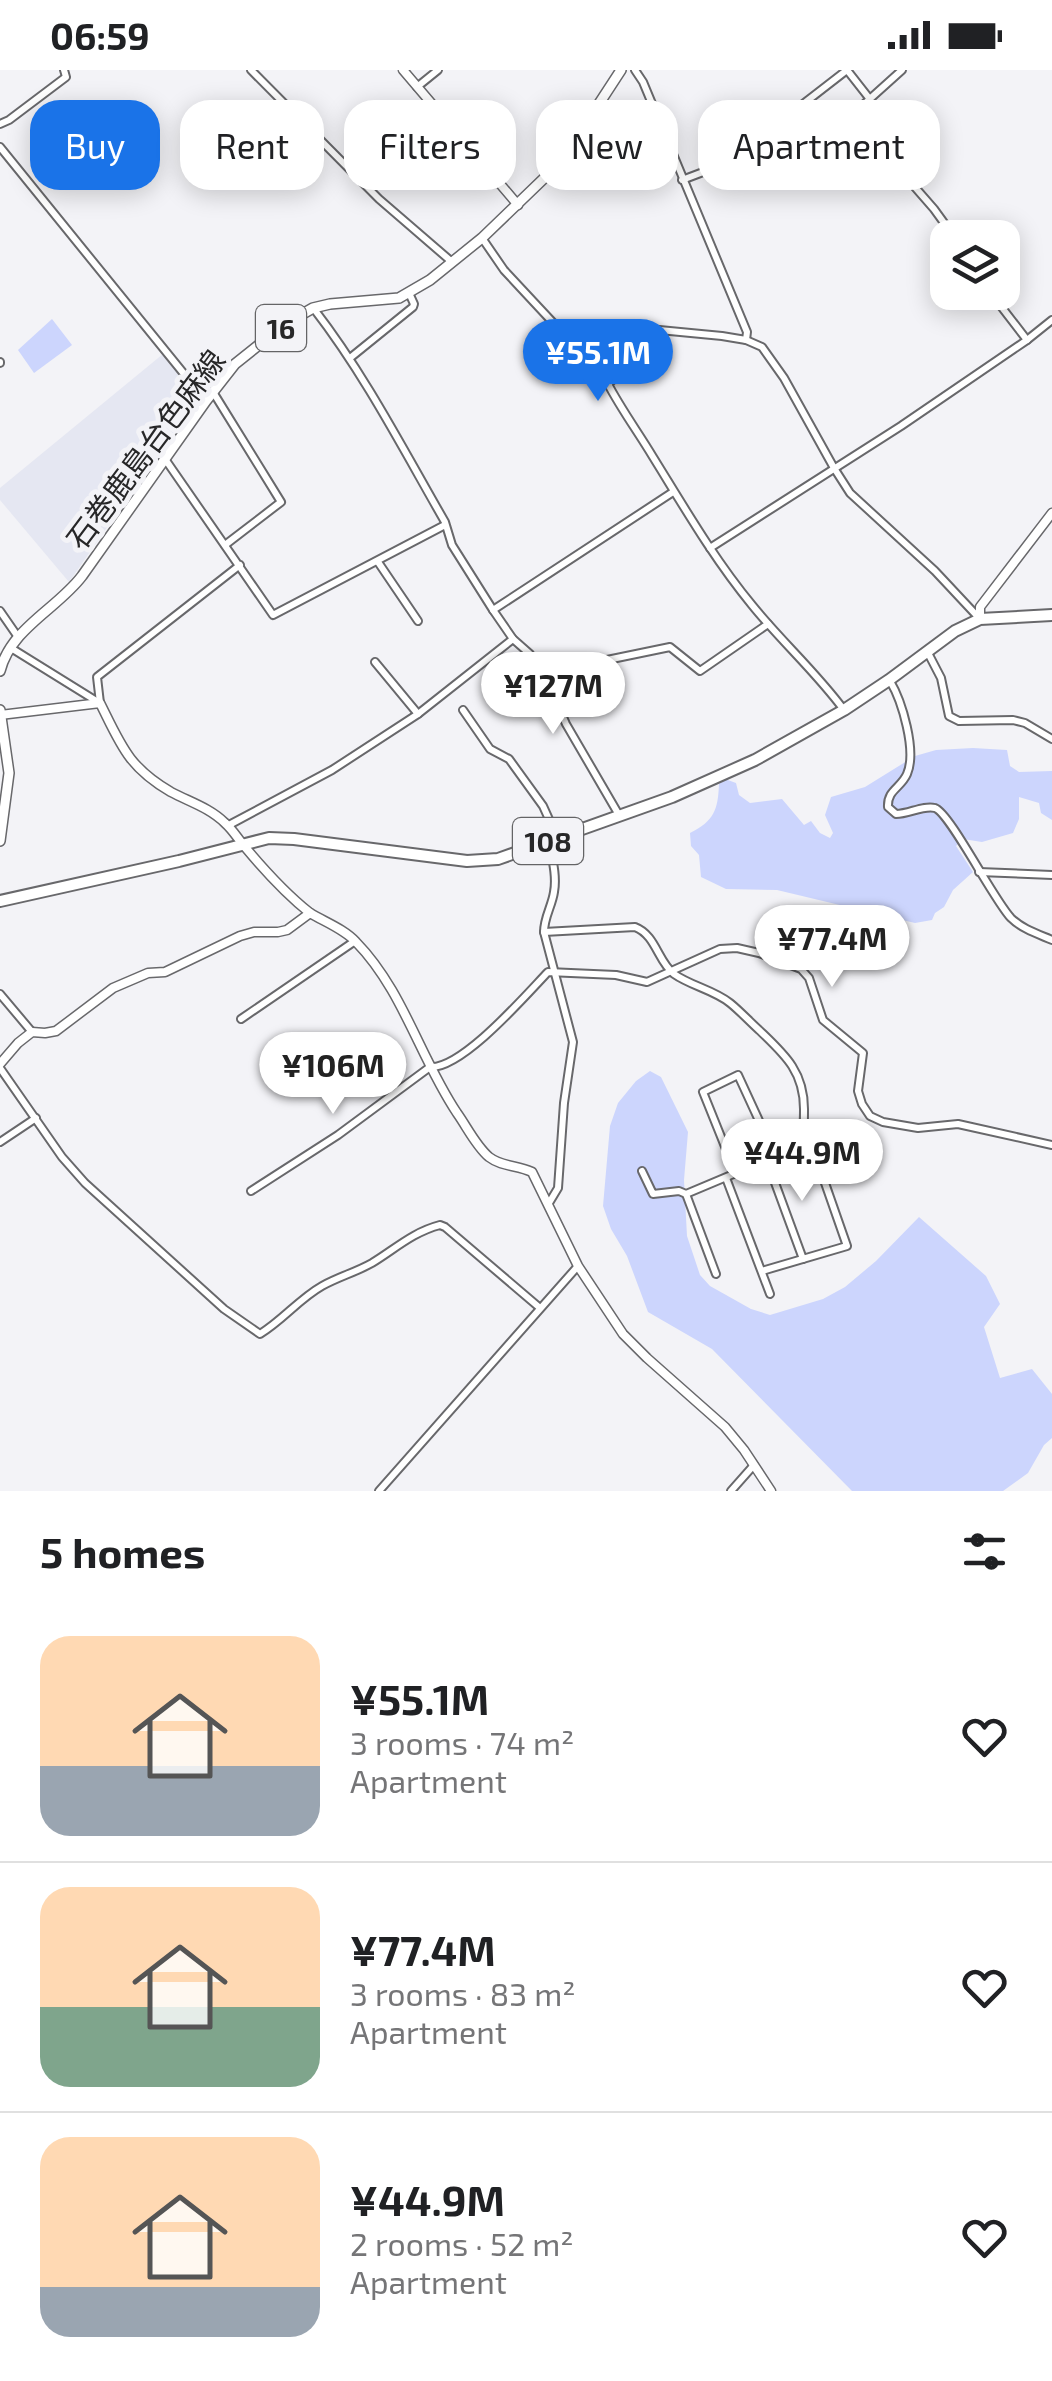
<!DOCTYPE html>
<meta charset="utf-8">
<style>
:root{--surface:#fff;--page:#f6f6f6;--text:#202124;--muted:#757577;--line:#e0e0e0;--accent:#1a73e8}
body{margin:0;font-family:"Exo 2","Noto Sans JP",sans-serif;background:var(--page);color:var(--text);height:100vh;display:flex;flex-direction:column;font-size:38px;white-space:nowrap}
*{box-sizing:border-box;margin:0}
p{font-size:32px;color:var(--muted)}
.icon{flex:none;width:55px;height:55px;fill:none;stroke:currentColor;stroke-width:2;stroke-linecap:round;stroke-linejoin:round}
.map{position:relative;height:1421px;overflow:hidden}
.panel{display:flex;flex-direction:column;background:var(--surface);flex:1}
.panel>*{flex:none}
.hud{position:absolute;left:30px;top:30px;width:992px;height:90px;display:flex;gap:20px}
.fabs{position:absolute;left:930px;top:150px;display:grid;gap:20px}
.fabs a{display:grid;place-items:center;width:90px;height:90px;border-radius:20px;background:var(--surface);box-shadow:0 5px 25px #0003;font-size:50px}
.price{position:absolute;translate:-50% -85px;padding:0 22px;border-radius:35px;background:#fff;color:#222;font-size:32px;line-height:65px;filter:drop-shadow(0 2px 5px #0008)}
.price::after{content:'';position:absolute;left:50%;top:60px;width:30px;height:22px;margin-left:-15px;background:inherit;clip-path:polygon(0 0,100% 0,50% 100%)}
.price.current{background:var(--accent);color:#fff}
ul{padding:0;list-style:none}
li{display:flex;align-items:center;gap:30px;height:250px;padding:0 40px}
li+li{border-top:2px solid var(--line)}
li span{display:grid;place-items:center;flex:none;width:280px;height:200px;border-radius:30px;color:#555}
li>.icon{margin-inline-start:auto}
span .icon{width:120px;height:120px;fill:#fffc;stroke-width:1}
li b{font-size:42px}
h2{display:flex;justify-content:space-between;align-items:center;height:120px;padding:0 40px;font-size:42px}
.tag{padding:0 35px;border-radius:30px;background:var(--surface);box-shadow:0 5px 25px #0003;font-size:35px;line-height:90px}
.tag.current{background:var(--accent);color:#fff}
.status{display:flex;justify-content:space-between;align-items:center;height:70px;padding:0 50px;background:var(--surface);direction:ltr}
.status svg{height:28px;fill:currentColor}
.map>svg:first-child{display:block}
.built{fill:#e5e7f2}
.green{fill:#ccd5fd}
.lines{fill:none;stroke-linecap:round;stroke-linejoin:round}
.street-casing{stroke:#68686b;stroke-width:10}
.secondary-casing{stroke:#68686b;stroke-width:11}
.primary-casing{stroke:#68686b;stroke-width:12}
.highway-casing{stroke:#68686b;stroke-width:14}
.street{stroke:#fff;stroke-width:6}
.secondary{stroke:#fff;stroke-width:8}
.primary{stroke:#fff;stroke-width:9}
.highway{stroke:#fff;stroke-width:10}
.labels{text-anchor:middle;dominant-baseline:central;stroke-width:10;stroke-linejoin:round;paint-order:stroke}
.shield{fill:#f3f3f7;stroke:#646466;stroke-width:2.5}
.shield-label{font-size:28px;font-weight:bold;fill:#272728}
.street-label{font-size:30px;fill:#272728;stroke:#f3f3f7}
</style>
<div class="status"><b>06:59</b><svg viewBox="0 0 49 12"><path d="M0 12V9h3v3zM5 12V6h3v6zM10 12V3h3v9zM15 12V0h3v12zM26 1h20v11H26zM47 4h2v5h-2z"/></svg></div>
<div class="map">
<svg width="1052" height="1421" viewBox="0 0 1052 1421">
<rect width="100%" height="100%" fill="#f3f3f7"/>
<polygon class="built" points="163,284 198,327 69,512 0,430 0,418"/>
<g class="green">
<polygon points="52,249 72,275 34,303 18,280"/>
<path d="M973 678 1007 680 1010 696 1019 702 1052 701V750L1041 743 1039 733 1019 727V749L1013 763 982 772 963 769 956 776 973 802 953 820 944 837 935 843 932 850 915 853 777 820 726 819 701 807 699 785 691 776 690 763C714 751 718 740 719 714L725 709 736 713 739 725 750 733 782 729 804 755 811 751 820 763 830 768 833 763 825 745 831 727 865 717 915 686 936 680Z"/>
<polygon points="650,1001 661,1007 688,1062 684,1110 687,1166 700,1205 710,1216 751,1239 770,1245 823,1229 845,1217 876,1191 919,1147 986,1206 1000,1234 984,1257 1000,1308 1032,1299 1052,1324 1052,1368 1044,1375 1028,1403 1003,1421 852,1421 712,1279 648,1242 627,1186 611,1159 603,1136 610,1056 618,1033 636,1011"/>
</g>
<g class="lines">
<g class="street-casing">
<g id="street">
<polyline points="251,0 379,129 452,192"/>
<polyline points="635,0 643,12 747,262 746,270"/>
<polyline points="902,0 852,45 934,139 955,168"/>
<polyline points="417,17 438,0"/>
<polyline points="0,54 9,50 66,7 64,0"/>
<polyline points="0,77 206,331"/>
<polyline points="682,110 727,93 847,0 869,28"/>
<polyline points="482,168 504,200 558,258 618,263 649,259 722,266 746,270 762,277 784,308 834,398 850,423 935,501 979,548"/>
<polyline points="990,222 1027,270"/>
<path d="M314 239C365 305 403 379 445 452L452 475 493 540 513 569 530 584 542 599 566 654 619 745"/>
<path d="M665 262 656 272 608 314C621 339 638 362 653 387 684 437 714 489 752 535 781 571 816 602 844 640"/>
<polyline points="350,288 413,237 414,234 409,223"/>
<polyline points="0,292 0,293"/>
<polyline points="213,322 281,432 225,475"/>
<polyline points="165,389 273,545 445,455"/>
<polyline points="710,478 901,356 1027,270 1052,250"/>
<polyline points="378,492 418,551"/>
<polyline points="493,540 673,422"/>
<polyline points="0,541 18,567"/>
<polyline points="11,578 98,632"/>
<polyline points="928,583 941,608 949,646 959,651 1013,650 1025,653 1052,669"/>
<polyline points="375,592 418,644"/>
<path d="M890 611C902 631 917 681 907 704 901 718 887 720 888 737L896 744C909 744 923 735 935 738 950 743 993 829 1011 848 1022 859 1038 864 1052 870"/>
<polyline points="553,622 607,590 670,577 700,601 768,554"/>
<polyline points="100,633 97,607 240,495"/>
<polyline points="463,640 490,679 509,689 543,736 557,767"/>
<polyline points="229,755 332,700 418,644 513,569"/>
<polyline points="979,802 1052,805"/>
<path d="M544 862 635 857C656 865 658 892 674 904 691 916 714 920 730 933 740 941 749 951 759 960 784 984 804 1001 804 1039 804 1066 804 1067 781 1084L686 1124 679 1121 653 1124 642 1101"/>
<polyline points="0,924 32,962"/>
<polyline points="241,949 355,871"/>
<path d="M0 998 62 1087 85 1113 224 1239 260 1264C283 1250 299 1229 322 1216 338 1207 356 1202 372 1193 395 1179 413 1162 440 1155L445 1157 540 1238"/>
<polyline points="0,1072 36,1048"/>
<polyline points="767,1091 803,1189"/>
<polyline points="736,1104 703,1022 738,1005 761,1055 771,1066 781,1084"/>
<polyline points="726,1108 770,1224"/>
<path d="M251 1121 338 1065 430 997C462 999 525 926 548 902L616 905 647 912 720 879 737 878 759 883 801 899 809 908 823 950 863 983 858 1021 862 1034 870 1046 883 1052 918 1058 958 1054 1052 1075"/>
<polyline points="686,1124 716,1204"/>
<path d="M549 1133 558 1118 564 1033 573 972 544 862C544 847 552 836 554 822 557 806 552 788 549 772"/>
<polyline points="762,1201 847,1176 810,1070 804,1063"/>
<polyline points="379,1421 578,1196"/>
<polyline points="731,1421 754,1395"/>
</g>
</g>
<g class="secondary-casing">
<g id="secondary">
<polyline points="403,0 518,135"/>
<polyline points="980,549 980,537 1052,443"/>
<path d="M0 645 100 633C121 675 128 697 171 722 190 732 210 738 225 753 233 760 238 769 245 777 265 801 286 824 310 843"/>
<path d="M0 994 18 973 32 962 45 963 56 961 113 918 148 903 165 902 240 866 254 862H278L287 860 310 843C325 852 344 859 356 872 403 920 420 988 457 1043 467 1057 476 1076 489 1087 502 1097 518 1095 532 1102L578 1196 623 1264 647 1288 725 1357 744 1380 771 1421"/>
</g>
</g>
<g class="primary-casing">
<g id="primary">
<path d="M0 601C11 558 57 539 82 506L206 331 235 294 285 254 313 238 330 234 399 228 430 210 482 168 561 92 621 0"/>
<polyline points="0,640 9,703 0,771"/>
</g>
</g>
<g class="highway-casing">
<polyline id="highway" points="0,831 179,791 269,768 294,769 467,791 498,789 672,727 755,690 844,640 889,610 955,561 980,549 1052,545"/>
</g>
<use href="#street" class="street"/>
<use href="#secondary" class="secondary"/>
<use href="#primary" class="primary"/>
<use href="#highway" class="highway"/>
</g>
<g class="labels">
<g class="shield">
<rect x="256" y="235" width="50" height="46" rx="8"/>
<rect x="513" y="748" width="70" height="46" rx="8"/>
</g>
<g class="shield-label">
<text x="281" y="258">16</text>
<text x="548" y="771">108</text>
</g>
<g class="street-label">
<text transform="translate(145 379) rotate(-53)">石巻鹿島台色麻線</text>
</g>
</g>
</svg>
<div class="fabs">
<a><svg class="icon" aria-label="layers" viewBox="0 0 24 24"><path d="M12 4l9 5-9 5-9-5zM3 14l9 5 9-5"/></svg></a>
</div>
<b class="price current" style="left:598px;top:334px">¥55.1M</b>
<b class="price" style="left:553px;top:667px">¥127M</b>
<b class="price" style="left:832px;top:920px">¥77.4M</b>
<b class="price" style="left:333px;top:1047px">¥106M</b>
<b class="price" style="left:802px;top:1134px">¥44.9M</b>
<div class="hud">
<a class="tag current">Buy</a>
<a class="tag">Rent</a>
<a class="tag">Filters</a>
<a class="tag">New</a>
<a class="tag">Apartment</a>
</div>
</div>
<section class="panel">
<h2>5 homes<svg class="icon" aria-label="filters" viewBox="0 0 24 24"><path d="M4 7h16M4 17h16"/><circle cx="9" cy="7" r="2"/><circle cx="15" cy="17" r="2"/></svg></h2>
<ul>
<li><span style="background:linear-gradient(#ffd9b3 65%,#9aa5b1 0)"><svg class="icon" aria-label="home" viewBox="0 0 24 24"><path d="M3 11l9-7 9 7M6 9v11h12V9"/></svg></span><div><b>¥55.1M</b><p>3 rooms · 74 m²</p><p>Apartment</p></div><svg class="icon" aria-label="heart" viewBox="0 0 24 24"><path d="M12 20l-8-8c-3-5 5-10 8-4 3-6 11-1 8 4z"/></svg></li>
<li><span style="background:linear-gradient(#ffd9b3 60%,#7fa58c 0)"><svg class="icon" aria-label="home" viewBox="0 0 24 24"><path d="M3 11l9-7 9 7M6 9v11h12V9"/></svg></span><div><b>¥77.4M</b><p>3 rooms · 83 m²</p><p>Apartment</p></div><svg class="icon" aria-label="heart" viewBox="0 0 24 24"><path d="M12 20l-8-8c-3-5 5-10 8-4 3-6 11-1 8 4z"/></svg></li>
<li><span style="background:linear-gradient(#ffd9b3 75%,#9aa5b1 0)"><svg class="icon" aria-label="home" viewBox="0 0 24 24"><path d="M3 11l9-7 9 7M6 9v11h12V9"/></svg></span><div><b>¥44.9M</b><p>2 rooms · 52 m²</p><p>Apartment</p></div><svg class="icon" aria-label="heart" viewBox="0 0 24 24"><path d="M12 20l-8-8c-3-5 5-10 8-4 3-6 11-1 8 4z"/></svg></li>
</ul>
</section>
